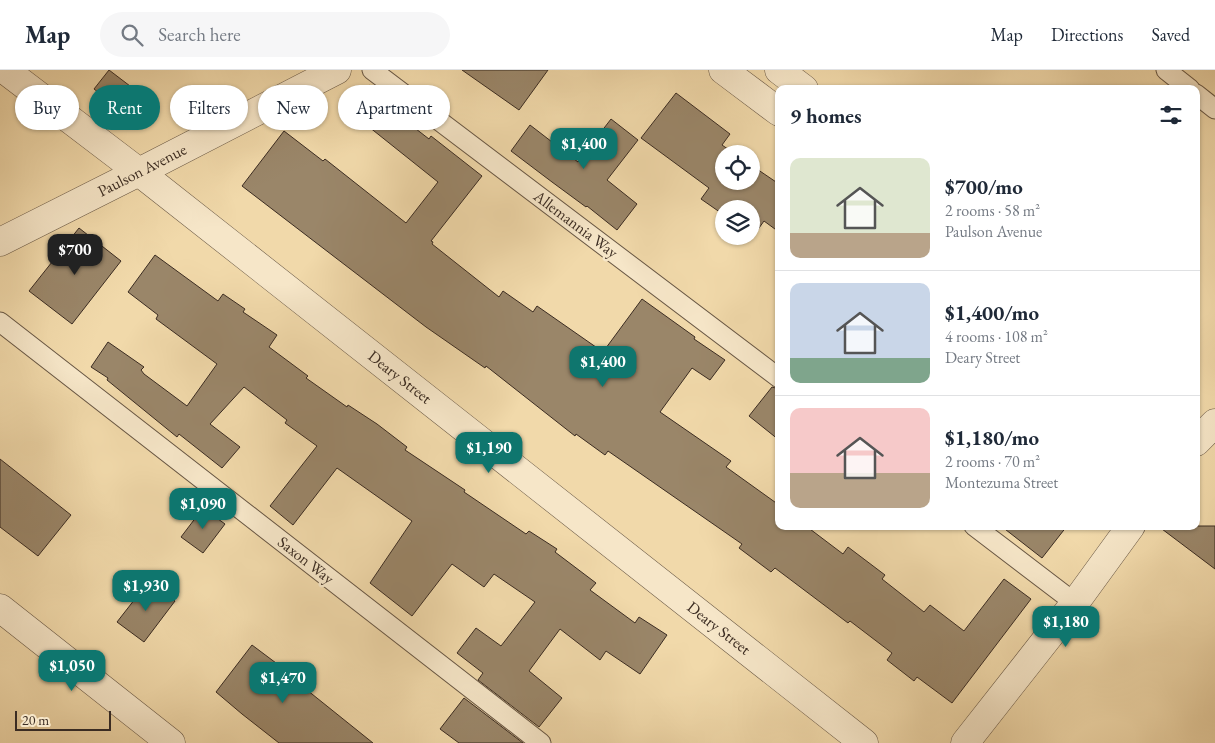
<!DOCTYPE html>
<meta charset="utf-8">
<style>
:root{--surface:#fff;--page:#f6f6f7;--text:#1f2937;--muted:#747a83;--line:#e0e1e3;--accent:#0f766e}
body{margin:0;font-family:"EB Garamond",serif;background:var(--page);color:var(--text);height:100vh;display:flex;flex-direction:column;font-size:19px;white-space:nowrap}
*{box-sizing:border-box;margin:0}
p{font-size:16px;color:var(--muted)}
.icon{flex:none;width:28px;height:28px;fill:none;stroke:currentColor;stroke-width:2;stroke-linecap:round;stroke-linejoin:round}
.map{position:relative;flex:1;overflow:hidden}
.details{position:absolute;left:775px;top:15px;width:425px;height:445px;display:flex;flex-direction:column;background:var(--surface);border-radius:10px;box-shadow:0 1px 4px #0004}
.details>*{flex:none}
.hud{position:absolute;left:15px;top:15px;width:475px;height:45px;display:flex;gap:10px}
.controls{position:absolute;left:715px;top:75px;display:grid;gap:10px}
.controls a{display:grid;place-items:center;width:45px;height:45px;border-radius:50%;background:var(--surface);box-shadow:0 1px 4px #0004;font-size:25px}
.scale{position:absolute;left:15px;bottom:12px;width:96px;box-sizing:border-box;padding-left:5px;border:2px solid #3b2c22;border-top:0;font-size:14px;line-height:18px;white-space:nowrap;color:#3b2c22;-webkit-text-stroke:4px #f6e6c8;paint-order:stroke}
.price{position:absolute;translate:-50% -42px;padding:0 11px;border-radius:10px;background:var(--accent);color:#fff;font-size:16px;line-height:32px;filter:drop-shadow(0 1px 2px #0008)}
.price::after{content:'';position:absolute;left:50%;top:30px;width:15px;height:11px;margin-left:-8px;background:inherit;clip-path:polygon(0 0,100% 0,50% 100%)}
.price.selected{background:#222;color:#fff}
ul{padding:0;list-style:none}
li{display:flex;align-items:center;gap:15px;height:125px;padding:0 15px}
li+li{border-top:1px solid var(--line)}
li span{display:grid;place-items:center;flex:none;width:140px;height:100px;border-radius:10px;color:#555}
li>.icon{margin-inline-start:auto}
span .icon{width:60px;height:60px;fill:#fffc;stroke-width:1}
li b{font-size:21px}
h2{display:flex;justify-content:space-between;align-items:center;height:60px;padding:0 15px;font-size:21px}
.pill{padding:0 18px;border-radius:22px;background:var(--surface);box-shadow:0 1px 4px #0004;font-size:18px;line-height:45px}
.pill.selected{background:var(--accent);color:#fff}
header{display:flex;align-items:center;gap:30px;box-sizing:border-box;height:70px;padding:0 25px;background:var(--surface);border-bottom:1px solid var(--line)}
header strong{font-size:24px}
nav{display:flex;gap:28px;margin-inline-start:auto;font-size:18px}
.search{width:350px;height:45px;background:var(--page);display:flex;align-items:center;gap:12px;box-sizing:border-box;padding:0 18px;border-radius:28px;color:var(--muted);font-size:19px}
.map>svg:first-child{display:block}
.building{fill:#9a8669;stroke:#3b2c22}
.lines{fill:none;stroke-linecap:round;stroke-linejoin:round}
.service-casing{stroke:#685744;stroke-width:21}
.minor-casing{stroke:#685744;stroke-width:29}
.tertiary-casing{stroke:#685744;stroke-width:29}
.service{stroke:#f6e6c8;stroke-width:19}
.minor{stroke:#f6e6c8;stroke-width:28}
.tertiary{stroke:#f6e6c8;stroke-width:28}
.labels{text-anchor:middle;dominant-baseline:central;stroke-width:5;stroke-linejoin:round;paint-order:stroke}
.street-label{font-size:16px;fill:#3b2c22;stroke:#f6e6c8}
</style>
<header>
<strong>Map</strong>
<div class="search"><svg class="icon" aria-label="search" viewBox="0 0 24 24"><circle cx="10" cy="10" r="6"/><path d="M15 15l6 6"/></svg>Search here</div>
<nav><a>Map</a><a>Directions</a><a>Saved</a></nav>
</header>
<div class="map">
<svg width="1215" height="673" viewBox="0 0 1215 673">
<rect width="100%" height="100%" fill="#f1d9aa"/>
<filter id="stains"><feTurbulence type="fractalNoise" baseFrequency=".004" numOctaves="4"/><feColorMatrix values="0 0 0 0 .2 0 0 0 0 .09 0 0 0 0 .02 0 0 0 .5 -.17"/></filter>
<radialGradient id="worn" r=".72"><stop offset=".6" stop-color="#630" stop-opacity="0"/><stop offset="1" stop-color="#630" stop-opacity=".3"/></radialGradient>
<g class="building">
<polygon points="109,0 151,32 137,52 94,19"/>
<polygon points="462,0 548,0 519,40"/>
<polygon points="369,15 393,34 389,38 429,69 431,66 482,106 431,171 433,172 432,174 499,227 503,221 533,242 537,236 603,282 642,229 695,267 694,269 725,290 710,310 692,298 660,342 731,391 726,397 779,435 779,456 806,456 843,484 848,477 885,505 882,509 924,542 930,535 964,561 1004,509 1031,529 952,633 917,607 914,611 887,590 892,583 850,551 848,553 775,498 771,502 739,478 742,474 608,381 605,385 576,364 575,366 486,296 485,298 426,257 242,116 284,61 323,91 325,89 406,153 438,112 349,41"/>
<polygon points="676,23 730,64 722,75 735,84 724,84 724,111 751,111 751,95 779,114 779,162 764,151 754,165 751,163 751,139 724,139 724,145 701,129 709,118 641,68"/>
<polygon points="611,49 638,70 607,110 637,134 617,160 587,136 586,137 552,112 511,81 530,55 578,92"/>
<polygon points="79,158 121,191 72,254 29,221"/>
<polygon points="155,185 218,231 223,224 245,239 243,242 277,265 269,277 308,306 306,308 347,337 348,335 377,354 407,377 405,380 465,420 464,422 526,464 529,461 557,479 555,482 596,513 590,520 635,553 639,547 667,565 640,604 606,581 600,590 560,559 529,601 562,628 539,657 478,610 483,603 457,583 476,558 501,576 535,532 494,504 484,517 452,494 412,546 370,513 412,451 337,398 293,455 270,436 317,376 285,353 287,350 244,317 210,354 240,377 222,398 179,364 177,367 107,310 108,308 91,297 108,272 144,297 141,300 144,304 187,336 217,294 156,249 158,245 128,222"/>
<polygon points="772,317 779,319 779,370 749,346"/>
<polygon points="0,389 71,445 38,486 0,457"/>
<polygon points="203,438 225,454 203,483 181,467"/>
<polygon points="1001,456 1067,456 1042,488"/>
<polygon points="1158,456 1215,456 1215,499"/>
<polygon points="149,511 175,531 144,572 117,552"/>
<polygon points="252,575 304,614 302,616 373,673 279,673 242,644 216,622"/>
<polygon points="464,628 523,673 459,673 440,659"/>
</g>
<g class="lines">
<g class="service-casing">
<g id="service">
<polyline points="372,0 779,308"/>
<polyline points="1166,0 1190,19"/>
<polyline points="1196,24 1215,39"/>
<polyline points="0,252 541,673"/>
<polyline points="974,456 1075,533"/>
</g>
</g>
<g class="minor-casing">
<g id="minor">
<polyline points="723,0 779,42"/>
<polyline points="779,0 804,19"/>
<polyline points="0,172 139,102 864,673"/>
<polyline points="1196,372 1215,353"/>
<polyline points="0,538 171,673"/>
<polyline points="965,673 1075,533 1131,456"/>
</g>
</g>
<g class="tertiary-casing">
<polyline id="tertiary" points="5,0 139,102 337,0"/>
</g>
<use href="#service" class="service"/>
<use href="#minor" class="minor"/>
<use href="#tertiary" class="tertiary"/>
</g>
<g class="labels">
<g class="street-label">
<text transform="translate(142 100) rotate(-27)">Paulson Avenue</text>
<text transform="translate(576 154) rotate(37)">Allemannia Way</text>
<text transform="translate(400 307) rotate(38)">Deary Street</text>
<text transform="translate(306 490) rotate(38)">Saxon Way</text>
<text transform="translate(719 558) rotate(38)">Deary Street</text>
</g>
</g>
<rect width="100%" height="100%" filter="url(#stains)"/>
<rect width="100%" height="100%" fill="url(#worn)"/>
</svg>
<div class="controls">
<a><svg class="icon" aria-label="locate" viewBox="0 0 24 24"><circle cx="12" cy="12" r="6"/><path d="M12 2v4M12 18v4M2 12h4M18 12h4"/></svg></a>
<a><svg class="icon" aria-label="layers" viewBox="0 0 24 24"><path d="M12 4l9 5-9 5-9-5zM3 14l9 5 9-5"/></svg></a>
</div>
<div class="scale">20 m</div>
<b class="price" style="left:584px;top:100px">$1,400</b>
<b class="price selected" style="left:75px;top:206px">$700</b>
<b class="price" style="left:603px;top:318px">$1,400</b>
<b class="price" style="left:489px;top:404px">$1,190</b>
<b class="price" style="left:203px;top:460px">$1,090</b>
<b class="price" style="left:146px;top:542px">$1,930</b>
<b class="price" style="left:1066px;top:578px">$1,180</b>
<b class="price" style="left:72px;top:622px">$1,050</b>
<b class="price" style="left:283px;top:634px">$1,470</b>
<div class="hud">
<a class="pill">Buy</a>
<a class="pill selected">Rent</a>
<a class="pill">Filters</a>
<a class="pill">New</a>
<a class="pill">Apartment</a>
</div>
<section class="details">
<h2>9 homes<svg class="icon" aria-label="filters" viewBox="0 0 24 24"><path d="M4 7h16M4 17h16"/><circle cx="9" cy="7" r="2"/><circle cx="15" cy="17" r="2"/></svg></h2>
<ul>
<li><span style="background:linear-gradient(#dfe7d0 75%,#b9a48a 0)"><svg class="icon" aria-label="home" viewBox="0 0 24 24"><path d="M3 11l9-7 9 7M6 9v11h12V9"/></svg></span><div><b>$700/mo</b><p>2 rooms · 58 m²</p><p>Paulson Avenue</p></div></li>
<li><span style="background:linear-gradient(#c9d6e8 75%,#7fa58c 0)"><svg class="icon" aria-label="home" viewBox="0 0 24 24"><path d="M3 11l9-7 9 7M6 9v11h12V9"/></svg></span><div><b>$1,400/mo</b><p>4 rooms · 108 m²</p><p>Deary Street</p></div></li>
<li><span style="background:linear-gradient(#f6c9c9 65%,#b9a48a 0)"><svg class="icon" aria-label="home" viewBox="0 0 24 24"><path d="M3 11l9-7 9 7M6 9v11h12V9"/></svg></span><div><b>$1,180/mo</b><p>2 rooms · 70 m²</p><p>Montezuma Street</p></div></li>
</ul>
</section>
</div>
